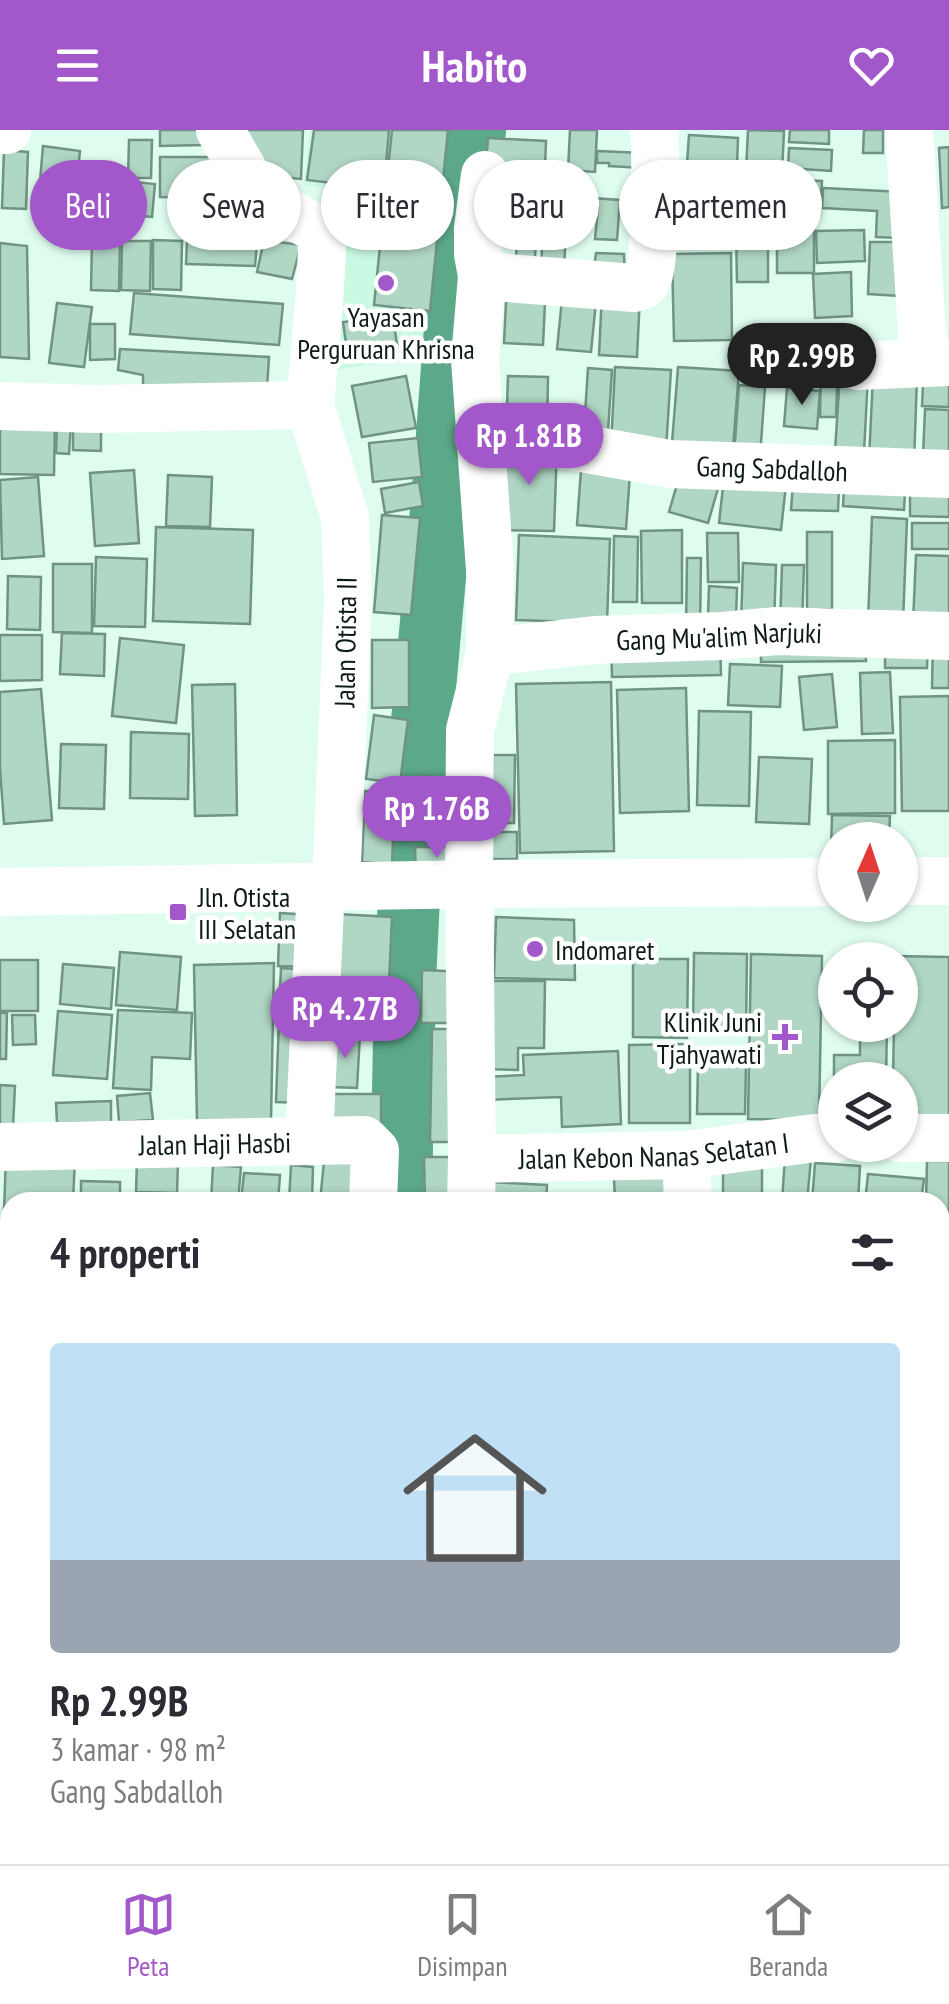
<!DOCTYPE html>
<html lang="id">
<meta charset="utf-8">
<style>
:root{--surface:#fff;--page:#f7f7f7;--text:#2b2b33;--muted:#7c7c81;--line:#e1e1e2;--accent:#a258cb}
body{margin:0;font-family:"PT Sans Narrow",sans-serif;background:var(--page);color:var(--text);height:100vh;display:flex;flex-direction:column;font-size:38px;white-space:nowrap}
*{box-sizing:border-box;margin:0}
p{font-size:32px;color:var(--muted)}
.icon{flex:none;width:55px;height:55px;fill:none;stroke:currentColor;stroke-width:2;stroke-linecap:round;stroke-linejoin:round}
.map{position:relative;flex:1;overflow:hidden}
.panel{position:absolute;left:0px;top:1062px;width:950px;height:672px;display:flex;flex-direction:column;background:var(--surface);border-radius:30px 30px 0 0;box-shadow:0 2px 8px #0004}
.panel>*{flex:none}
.hud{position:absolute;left:30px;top:30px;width:890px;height:90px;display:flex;gap:20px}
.needle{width:65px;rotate:3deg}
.tools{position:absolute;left:818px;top:692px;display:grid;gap:20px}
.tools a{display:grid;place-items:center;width:100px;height:100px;border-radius:50%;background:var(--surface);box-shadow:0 2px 8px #0004;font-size:50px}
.price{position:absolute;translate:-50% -85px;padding:0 22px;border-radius:35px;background:var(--accent);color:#fff;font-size:32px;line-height:65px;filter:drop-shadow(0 2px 5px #0008)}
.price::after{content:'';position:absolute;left:50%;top:60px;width:30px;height:22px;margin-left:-15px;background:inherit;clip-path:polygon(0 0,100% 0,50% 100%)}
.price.current{background:#222;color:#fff}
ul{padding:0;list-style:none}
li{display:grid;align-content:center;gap:20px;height:530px;padding:0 50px}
li span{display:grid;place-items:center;height:310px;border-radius:10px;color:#555}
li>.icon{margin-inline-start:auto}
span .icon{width:180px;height:180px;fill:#fffc;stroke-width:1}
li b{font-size:42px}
h2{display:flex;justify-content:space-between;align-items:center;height:120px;padding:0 50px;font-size:42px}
.chip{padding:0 35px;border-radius:45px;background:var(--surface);box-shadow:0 2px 8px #0004;font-size:35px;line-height:90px}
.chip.current{background:var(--accent);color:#fff}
header{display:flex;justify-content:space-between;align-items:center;height:130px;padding:0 50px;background:var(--accent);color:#fff;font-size:45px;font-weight:700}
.dock{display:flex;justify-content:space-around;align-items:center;height:140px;border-top:2px solid var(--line);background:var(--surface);font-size:28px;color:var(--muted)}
.dock a{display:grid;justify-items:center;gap:5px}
.dock .current{color:var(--accent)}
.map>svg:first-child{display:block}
.built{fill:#cbfae4}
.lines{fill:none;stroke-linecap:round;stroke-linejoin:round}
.river{stroke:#5ba989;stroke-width:62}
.building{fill:#b0d6c4;stroke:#709383;stroke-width:2.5}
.minor{stroke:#fff;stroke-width:48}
.poi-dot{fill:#a258cb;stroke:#fff;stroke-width:4}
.labels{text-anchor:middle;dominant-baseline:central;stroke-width:9;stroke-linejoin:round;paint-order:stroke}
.poi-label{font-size:28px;fill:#0e1c16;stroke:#fff;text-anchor:start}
.street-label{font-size:28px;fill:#0e1c16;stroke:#fff}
</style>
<header><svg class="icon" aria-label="menu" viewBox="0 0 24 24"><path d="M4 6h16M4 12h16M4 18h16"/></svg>Habito<svg class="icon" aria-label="heart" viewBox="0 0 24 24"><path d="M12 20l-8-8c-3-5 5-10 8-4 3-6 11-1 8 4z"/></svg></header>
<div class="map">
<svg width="949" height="1734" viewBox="0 0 949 1734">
<rect width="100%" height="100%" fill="#dffdef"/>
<polygon class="built" points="310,0 453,0 433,226 335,240 332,59 303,55"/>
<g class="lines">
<g class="river">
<polyline points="401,1072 405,852 412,703 443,358 460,131 475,0"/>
<polyline points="404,1725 405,1734"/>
</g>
</g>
<g class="building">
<polygon points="160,0 202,0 202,15 160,16"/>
<polygon points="238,0 303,0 301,49 258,45"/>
<polygon points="314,0 389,0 380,102 336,96 341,54 307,50"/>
<polygon points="392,0 448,0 430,181 374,175"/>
<polygon points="570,0 597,0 595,42 568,40"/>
<polygon points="748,0 784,1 780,86 744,84"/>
<polygon points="790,0 829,0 829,14 789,12"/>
<polygon points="864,0 883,0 883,23 863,23"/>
<polygon points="689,5 738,8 737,35 687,33"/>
<polygon points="488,8 546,11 545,36 486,33"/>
<polygon points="129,10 152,10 151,48 128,48"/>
<polygon points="43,16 80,21 74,79 38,75"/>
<polygon points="949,17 949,77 942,78 939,18"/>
<polygon points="789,18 832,20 831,41 788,38"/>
<polygon points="4,20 28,22 26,79 2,78"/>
<polygon points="597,21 643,23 642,38 609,36 609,33 597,33"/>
<polygon points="160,27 235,27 235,68 160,67"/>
<polygon points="80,36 127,40 126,51 155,54 152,87 76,80"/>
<polygon points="669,36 720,39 719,64 668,61"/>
<polygon points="551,46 578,47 576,74 550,72"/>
<polygon points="504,48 538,50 535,130 516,129 517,104 501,103"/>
<polygon points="793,50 822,51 820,85 791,84"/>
<polygon points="823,58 903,62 898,108 876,107 877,81 822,78"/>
<polygon points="668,64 738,68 737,100 666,96"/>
<polygon points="592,68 620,70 617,110 595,109 598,78 592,77"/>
<polygon points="544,79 567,80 564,139 541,138"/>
<polygon points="814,98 814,143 777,143 777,99"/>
<polygon points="864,100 865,131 817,133 816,101"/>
<polygon points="736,104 768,104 768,152 737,152"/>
<polygon points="92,109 120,110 119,161 91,160"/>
<polygon points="153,110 182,111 181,160 153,159"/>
<polygon points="264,110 301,115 292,149 257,142"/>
<polygon points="122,111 151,111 150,161 121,160"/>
<polygon points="187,111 257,113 255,136 186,134"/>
<polygon points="870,112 913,112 916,167 868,164"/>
<polygon points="0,113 27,116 29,229 0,227"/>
<polygon points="596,123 624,124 625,148 593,146"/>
<polygon points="731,123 732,210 674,211 672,124"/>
<polygon points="851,142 852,186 815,188 813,144"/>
<polygon points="507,151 546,153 543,215 504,213"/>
<polygon points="563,159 597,162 591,222 557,219"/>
<polygon points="134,163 283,174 279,215 130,204"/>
<polygon points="602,163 640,165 637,227 599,225"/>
<polygon points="57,173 92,177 84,237 49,233"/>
<polygon points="393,186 398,222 348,228 343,192"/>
<polygon points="90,194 115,194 115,229 90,230"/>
<polygon points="120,219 269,227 266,273 143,256 143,245 118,240"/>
<polygon points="821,229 838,229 836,287 820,287"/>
<polygon points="924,233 949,235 949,277 922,276"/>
<polygon points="615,237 671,240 666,320 611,317"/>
<polygon points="678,237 739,241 732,331 671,326"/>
<polygon points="588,238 612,240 607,317 583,315"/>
<polygon points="840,244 868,245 864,323 835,321"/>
<polygon points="873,245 917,247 914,333 869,330"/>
<polygon points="406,246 416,298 362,307 352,256"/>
<polygon points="508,246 548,247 547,307 506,306"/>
<polygon points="739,255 765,257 760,327 734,325"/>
<polygon points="787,258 820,261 817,299 784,296"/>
<polygon points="925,279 949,280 949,328 923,327"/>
<polygon points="73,285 101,286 101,321 73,320"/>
<polygon points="0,287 55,288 54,345 0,344"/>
<polygon points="57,294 71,294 69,324 56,323"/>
<polygon points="418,308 422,347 373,352 369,313"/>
<polygon points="503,315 557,317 554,401 501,400"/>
<polygon points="582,326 631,330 626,399 577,395"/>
<polygon points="682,337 721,348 708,393 669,382"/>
<polygon points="725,339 787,346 781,400 719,393"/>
<polygon points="134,340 139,413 95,416 90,343"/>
<polygon points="845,341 906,344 904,380 843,376"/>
<polygon points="168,345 212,347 210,397 166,396"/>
<polygon points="38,347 44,426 2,429 0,350"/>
<polygon points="910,349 949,350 949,387 910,386"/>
<polygon points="419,352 423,376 385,383 381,359"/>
<polygon points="793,354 839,356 838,381 791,380"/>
<polygon points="382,385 420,388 411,485 374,482"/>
<polygon points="872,387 907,389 903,493 868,492"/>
<rect x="912" y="393" width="37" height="26"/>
<polygon points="156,397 253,400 250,494 153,491"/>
<polygon points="682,400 682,473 642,473 641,401"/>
<polygon points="807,402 832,402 832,479 807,480"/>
<polygon points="707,403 738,403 739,452 708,452"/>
<polygon points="519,405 610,409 607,493 516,490"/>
<polygon points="614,406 638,407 637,472 613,472"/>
<polygon points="916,425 949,426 949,494 913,493"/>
<polygon points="96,427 147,429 145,497 94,496"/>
<polygon points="687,428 701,428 700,499 686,499"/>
<polygon points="743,433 776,435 774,495 741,494"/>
<polygon points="53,434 92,434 92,503 53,502"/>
<polygon points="782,435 804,435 802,497 780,496"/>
<polygon points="8,446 41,447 40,500 7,499"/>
<polygon points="709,456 737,458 736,487 708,486"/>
<polygon points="62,503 105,504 104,546 60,544"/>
<polygon points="0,505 42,505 42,550 0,551"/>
<polygon points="865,505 866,531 761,532 761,507"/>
<polygon points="720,507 721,545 612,547 611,510"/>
<polygon points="885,507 928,507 927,538 885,538"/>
<polygon points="120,508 184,515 176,593 112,586"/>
<polygon points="372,510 409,510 409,577 372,578"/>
<polygon points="933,510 949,510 949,558 932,558"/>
<polygon points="730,534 782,536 780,577 728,575"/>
<polygon points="890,542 893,603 862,604 860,543"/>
<polygon points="832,544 837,597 804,600 799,547"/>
<polygon points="611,552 614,721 520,723 516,554"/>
<polygon points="235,554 237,685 195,686 192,555"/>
<polygon points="686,558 689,681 620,683 617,560"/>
<polygon points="41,559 52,690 4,694 0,639 0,562"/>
<polygon points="949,566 949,681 902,681 900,567"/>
<polygon points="699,581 751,582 749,676 697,675"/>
<polygon points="374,585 408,590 400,653 366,649"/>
<polygon points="131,602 189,604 188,669 130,668"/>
<polygon points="895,610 895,683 828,684 828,611"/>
<polygon points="61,614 106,615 104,679 59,678"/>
<polygon points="493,625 515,625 514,693 492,693"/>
<polygon points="759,627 812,629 809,694 756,692"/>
<polygon points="423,646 465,650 459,713 416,709"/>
<polygon points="365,661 395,662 392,734 362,732"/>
<polygon points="832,685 890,686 889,710 835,710 835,720 831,720"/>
<rect x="486" y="702" width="31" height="27"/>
<polygon points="415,717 458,717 458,745 416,746"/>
<polygon points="280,783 311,785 309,837 278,836"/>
<polygon points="337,784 392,787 387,897 331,894"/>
<polygon points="496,787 574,790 575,850 494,848"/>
<polygon points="120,822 181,827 177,880 116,875"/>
<polygon points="694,823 747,824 746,902 693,901"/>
<polygon points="751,824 822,826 819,990 748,989"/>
<polygon points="895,826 949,827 949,992 900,991 900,950 893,950 894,895 900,895 900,830 895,830"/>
<polygon points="633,829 688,829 687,908 633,907"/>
<rect x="0" y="830" width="38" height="51"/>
<polygon points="274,833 271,990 197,993 194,835"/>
<polygon points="63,834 114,838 111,879 60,874"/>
<polygon points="281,838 313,840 311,881 279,880"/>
<polygon points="422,840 467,842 466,893 421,893"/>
<polygon points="483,851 545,851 544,918 518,918 518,940 482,939"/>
<polygon points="118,880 192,883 190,929 152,927 151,960 113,958"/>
<polygon points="58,881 112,885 107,949 53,945"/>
<polygon points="0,883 7,883 6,929 0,929"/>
<polygon points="12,885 35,885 36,914 13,915"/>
<polygon points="279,889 308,890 305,973 276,972"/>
<polygon points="860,895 887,895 886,950 835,950 834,992 834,925 860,925"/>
<polygon points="432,899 459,899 456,1012 430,1012"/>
<polygon points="333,903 360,904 357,958 330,957"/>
<polygon points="690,914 690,993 629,993 629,915"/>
<polygon points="618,921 621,994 562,997 561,967 485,970 484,947 524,945 523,925"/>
<polygon points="698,935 746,935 745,984 697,984"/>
<polygon points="0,955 15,956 13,997 0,996"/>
<polygon points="150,963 153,990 119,992 117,966"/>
<rect x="327" y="964" width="54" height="41"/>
<polygon points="111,971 111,992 57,993 56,973"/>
<polygon points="6,1025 75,1027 73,1072 10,1072 10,1111 3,1111"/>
<polygon points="424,1027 458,1027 459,1072 425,1072"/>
<polygon points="785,1027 811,1029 807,1072 782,1072"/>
<polygon points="137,1030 178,1031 177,1063 136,1062"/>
<polygon points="324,1031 361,1034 357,1072 320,1072"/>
<polygon points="927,1031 949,1031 949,1125 940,1125 940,1072 926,1072"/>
<polygon points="762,1032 762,1072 723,1072 723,1033"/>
<polygon points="815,1033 860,1036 858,1072 812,1072"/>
<polygon points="213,1035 241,1037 238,1072 211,1072"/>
<polygon points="291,1035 313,1037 312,1072 289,1072"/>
<polygon points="244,1043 280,1045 278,1072 241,1072"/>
<polygon points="868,1044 924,1049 921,1072 865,1072"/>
<polygon points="684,1047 684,1072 615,1072 614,1048"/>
<polygon points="81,1051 120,1052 120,1072 81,1072"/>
<polygon points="488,1052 547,1055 546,1072 487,1072"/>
<polygon points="0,1160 10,1162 10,1209 0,1208"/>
<polygon points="0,1292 10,1292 9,1351 0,1350"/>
<polygon points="945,1327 949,1327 949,1409 940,1409"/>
<polygon points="3,1380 10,1381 10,1460 0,1459"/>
<polygon points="940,1437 949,1438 949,1490 940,1489"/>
<rect x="0" y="1513" width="10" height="51"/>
<polygon points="940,1518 949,1518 949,1584 940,1583"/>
<polygon points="940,1591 949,1592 949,1651 940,1651"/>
<polygon points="1,1616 10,1617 10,1653 0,1652"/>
<polygon points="940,1659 949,1660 949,1690 940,1689"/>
<polygon points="940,1711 949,1711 949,1734 920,1734 921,1725 940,1725"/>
<rect x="26" y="1725" width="30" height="9"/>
<polygon points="131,1725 219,1725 219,1734 131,1729"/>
<polygon points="311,1725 342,1725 341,1734 310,1734"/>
<polygon points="533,1725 593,1725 592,1734 532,1731"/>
<polygon points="596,1725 641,1725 640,1734 595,1734"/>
<polygon points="799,1725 840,1725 839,1734 798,1734"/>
</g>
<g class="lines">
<g class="minor">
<polyline points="0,0 7,0"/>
<polyline points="220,0 247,47 257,72 268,80 289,83 320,101 322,121 319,174 310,275 345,388 348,468 336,755"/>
<polyline points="909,0 924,233"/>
<path d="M482 146 634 158C640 156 643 157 647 150 656 136 656 21 654 0"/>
<polyline points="858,236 949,232"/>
<polyline points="0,276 95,279 310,275"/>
<path id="s1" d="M479 309 564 315 670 334 949 344"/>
<path id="s2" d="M490 522 595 510 723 506 777 501 949 506"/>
<polyline points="900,751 949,751"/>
<polyline points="0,762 481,754 835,752"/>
<polyline points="900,1008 949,1008"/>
<polyline points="309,1011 321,756"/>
<path id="s3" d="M0 1017 364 1010 375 1021 373 1072"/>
<polyline points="686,1025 688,1072"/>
<path id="s4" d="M472 1029 686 1025 815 1008H835"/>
<polyline points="471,1072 472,1029 469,755 470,600 490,522 490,440 475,229 482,146 478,124 478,98 485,45"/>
<polyline points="0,1116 10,1116"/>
<polyline points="940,1306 949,1307"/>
<polyline points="0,1488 10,1489"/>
<polyline points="940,1511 949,1511"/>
<polyline points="0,1698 10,1698"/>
<polyline points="898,1725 898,1734"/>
<polyline points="114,1734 114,1725"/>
<polyline points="371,1734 372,1725"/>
<polyline points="474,1734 474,1725"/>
<polyline points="657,1734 658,1725"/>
</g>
</g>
<g class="poi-dot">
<circle cx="386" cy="153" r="10"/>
<rect x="168" y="772" width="20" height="20" rx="5"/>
<circle cx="535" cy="819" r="10"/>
<path d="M780 892h10v10h10v10h-10v10h-10v-10h-10v-10h10z"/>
</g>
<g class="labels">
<g class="poi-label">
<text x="386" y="186" text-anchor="middle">Yayasan<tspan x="386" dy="32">Perguruan Khrisna</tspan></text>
<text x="198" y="766">Jln. Otista<tspan x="198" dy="32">III Selatan</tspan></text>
<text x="555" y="819">Indomaret</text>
<text x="762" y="891" text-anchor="end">Klinik Juni<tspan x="762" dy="32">Tjahyawati</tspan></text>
</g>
<g class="street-label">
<text stroke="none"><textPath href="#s1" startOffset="295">Gang Sabdalloh</textPath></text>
<text stroke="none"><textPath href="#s2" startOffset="230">Gang Mu'alim Narjuki</textPath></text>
<text transform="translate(345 512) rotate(-89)">Jalan Otista II</text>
<text stroke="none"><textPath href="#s3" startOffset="215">Jalan Haji Hasbi</textPath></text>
<text stroke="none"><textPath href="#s4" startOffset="182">Jalan Kebon Nanas Selatan I</textPath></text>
</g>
</g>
</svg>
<div class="tools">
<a><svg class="needle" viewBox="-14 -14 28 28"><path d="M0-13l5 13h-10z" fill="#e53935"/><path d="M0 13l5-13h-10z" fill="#7c7c81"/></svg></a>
<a><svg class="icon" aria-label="locate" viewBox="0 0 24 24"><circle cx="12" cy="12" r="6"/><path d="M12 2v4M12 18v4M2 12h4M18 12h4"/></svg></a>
<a><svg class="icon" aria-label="layers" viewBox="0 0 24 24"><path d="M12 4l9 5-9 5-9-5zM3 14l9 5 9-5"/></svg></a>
</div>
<b class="price current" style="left:802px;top:278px">Rp 2.99B</b>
<b class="price" style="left:529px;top:358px">Rp 1.81B</b>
<b class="price" style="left:437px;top:731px">Rp 1.76B</b>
<b class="price" style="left:345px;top:931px">Rp 4.27B</b>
<div class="hud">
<a class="chip current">Beli</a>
<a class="chip">Sewa</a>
<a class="chip">Filter</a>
<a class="chip">Baru</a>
<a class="chip">Apartemen</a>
</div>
<section class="panel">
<h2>4 properti<svg class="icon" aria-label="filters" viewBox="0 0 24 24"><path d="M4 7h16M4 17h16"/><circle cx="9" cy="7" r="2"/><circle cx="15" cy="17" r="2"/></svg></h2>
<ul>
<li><span style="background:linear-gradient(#bfe0f5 70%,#9aa5b1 0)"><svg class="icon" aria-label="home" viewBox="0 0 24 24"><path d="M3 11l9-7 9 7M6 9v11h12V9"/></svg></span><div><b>Rp 2.99B</b><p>3 kamar · 98 m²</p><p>Gang Sabdalloh</p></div></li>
</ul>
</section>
</div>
<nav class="dock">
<a class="current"><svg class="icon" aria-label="map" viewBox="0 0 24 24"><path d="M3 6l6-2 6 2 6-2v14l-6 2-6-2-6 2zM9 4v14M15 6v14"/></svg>Peta</a>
<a><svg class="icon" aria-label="saved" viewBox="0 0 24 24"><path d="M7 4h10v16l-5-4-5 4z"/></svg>Disimpan</a>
<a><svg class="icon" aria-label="home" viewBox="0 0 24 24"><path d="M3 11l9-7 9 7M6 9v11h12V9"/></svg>Beranda</a>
</nav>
